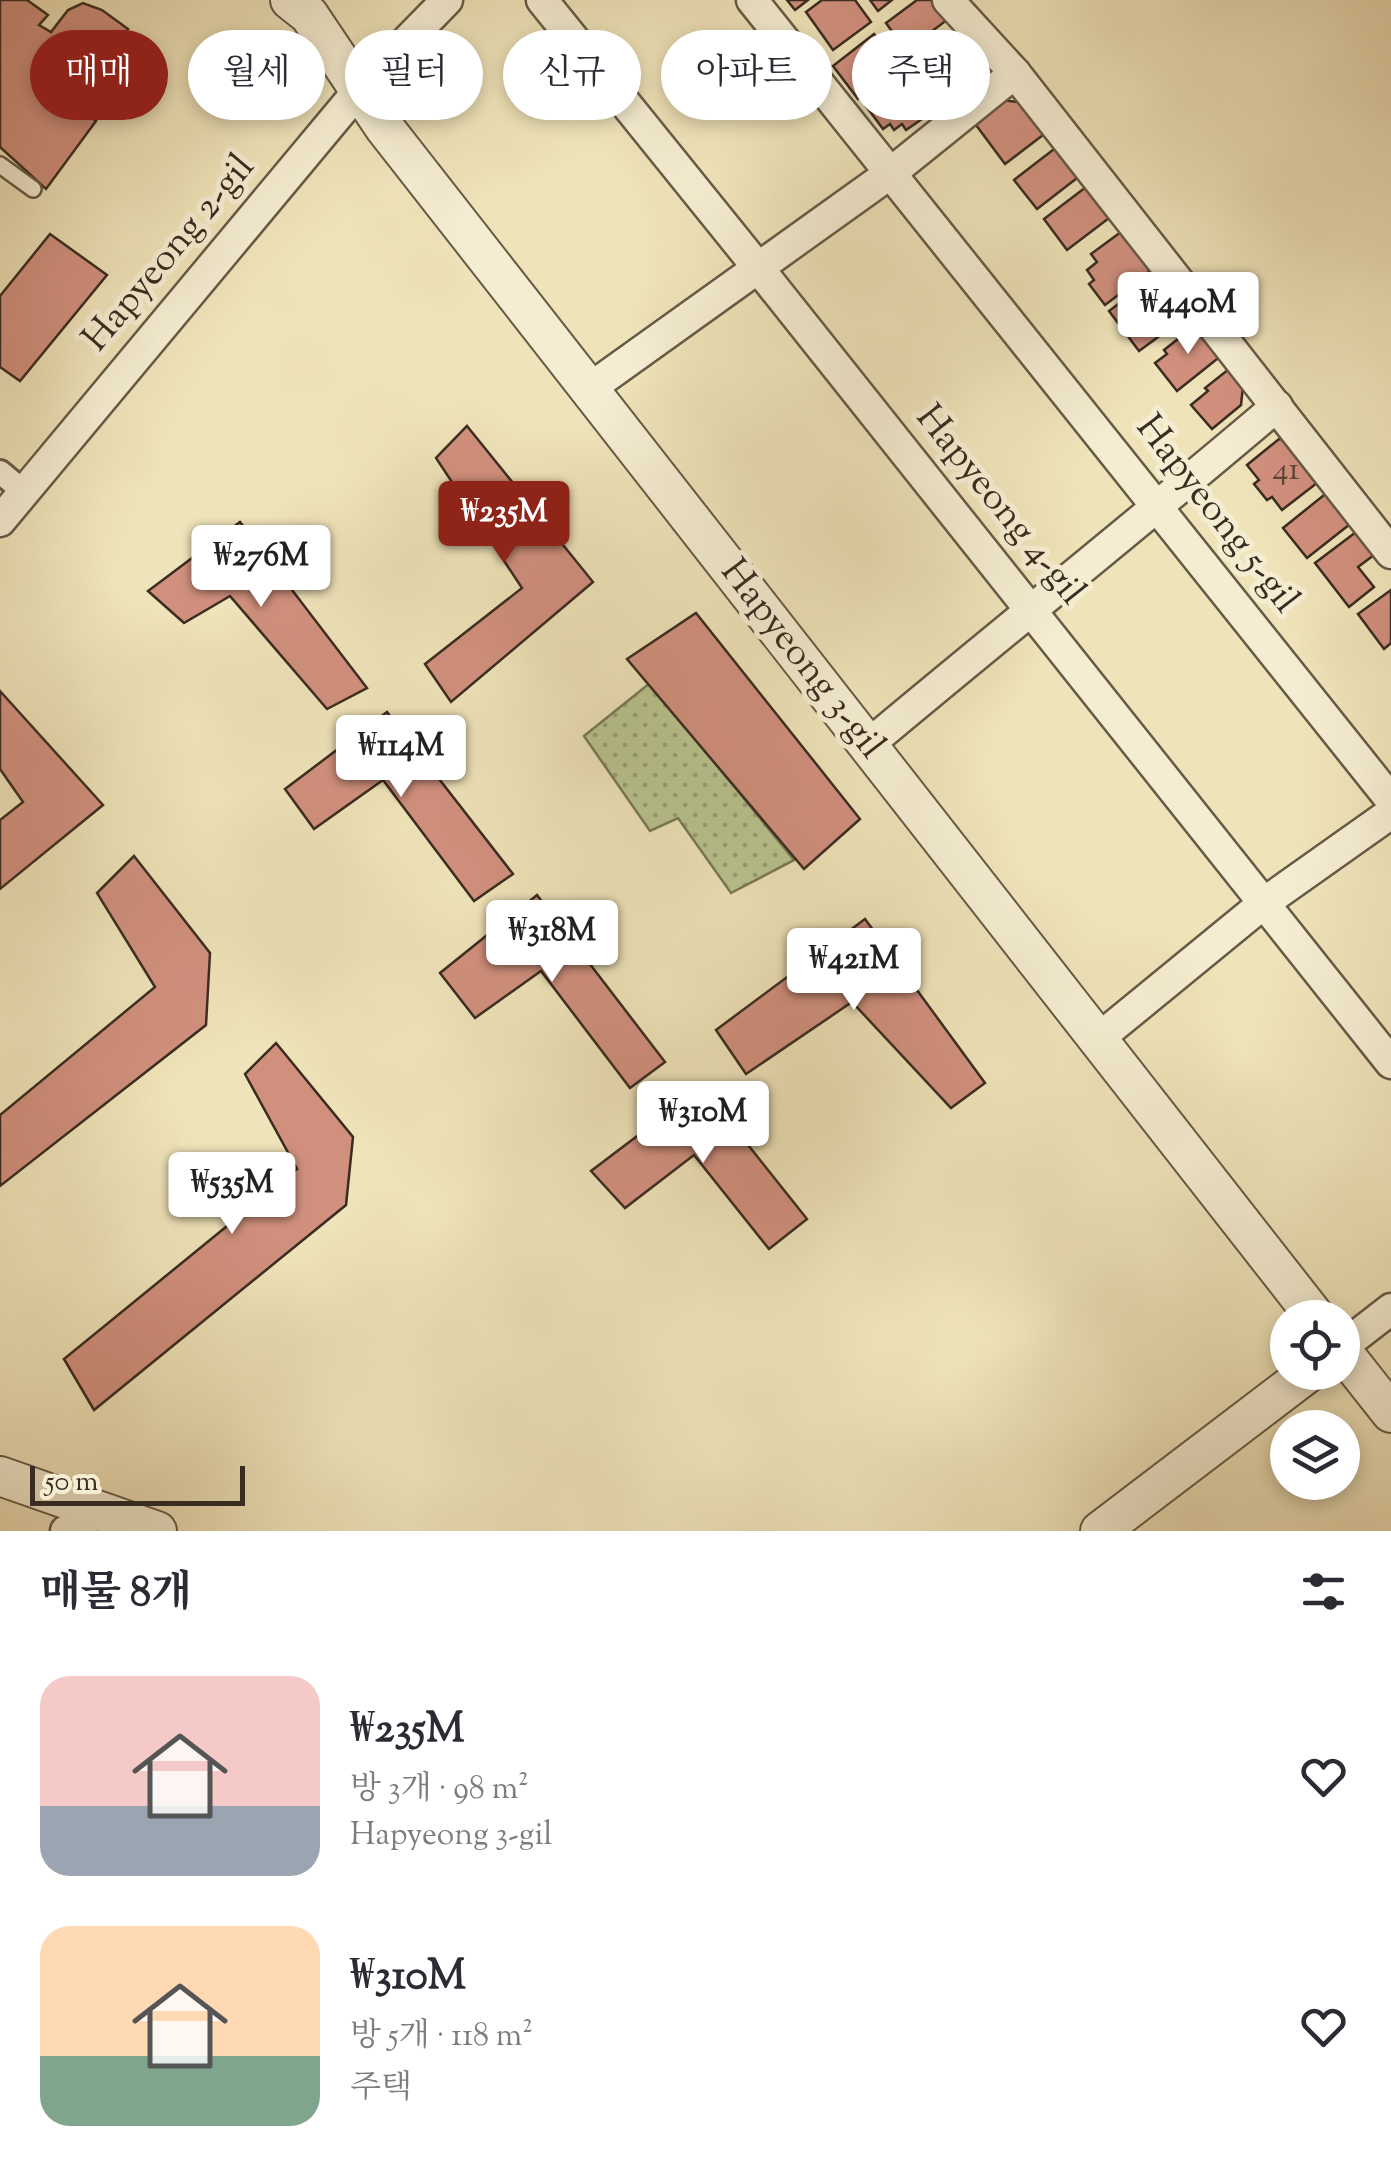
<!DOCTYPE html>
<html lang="ko">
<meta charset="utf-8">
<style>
:root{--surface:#fff;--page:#f2f2f3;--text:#2b2b33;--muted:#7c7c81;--accent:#8f2418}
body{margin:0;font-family:"Sorts Mill Goudy","Noto Serif KR",serif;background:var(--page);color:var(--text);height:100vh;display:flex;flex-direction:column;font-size:38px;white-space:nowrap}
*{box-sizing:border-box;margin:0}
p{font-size:32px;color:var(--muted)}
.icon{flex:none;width:55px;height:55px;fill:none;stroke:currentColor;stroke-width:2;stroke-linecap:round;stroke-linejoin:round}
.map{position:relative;height:1531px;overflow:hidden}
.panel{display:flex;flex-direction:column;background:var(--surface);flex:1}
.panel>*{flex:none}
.guide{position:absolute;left:30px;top:30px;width:1332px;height:90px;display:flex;gap:20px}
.buttons{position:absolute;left:1270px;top:1300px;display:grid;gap:20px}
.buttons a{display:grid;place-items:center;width:90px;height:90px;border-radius:50%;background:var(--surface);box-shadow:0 5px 15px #0003;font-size:50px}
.scale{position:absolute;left:30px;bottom:25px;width:215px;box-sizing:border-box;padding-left:10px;border:5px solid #392c20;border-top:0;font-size:28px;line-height:35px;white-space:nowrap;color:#392c20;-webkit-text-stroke:8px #f5edd2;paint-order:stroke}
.price{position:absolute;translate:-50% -85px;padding:0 22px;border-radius:10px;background:#fff;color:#222;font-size:32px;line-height:65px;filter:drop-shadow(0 2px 5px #0008)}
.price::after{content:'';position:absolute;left:50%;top:60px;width:30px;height:22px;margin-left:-15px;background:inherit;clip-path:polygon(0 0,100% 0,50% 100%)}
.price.selected{background:var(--accent);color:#fff}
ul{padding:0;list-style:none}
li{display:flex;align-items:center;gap:30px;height:250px;padding:0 40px}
li span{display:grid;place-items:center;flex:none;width:280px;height:200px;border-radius:30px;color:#555}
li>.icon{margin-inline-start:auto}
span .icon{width:120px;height:120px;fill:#fffc;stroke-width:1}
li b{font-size:42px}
h2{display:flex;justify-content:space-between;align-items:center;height:120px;padding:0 40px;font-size:42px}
.pill{padding:0 35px;border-radius:45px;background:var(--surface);box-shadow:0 5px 15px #0003;font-size:35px;line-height:90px}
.pill.selected{background:var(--accent);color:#fff}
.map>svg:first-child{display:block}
.park{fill:url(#park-dots);stroke:#797858;stroke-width:2.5}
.building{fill:#d1907e;stroke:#392c20;stroke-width:2.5}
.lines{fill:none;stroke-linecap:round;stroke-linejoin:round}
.service-casing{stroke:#665a46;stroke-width:20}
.pedestrian-casing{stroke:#665a46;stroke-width:28}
.minor-casing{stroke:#665a46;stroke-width:35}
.tertiary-casing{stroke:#665a46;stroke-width:42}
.service{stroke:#f5edd2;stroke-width:15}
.pedestrian{stroke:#f5edd2;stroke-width:22}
.minor{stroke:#f5edd2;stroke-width:30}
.tertiary{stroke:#f5edd2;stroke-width:38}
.labels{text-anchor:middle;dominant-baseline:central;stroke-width:10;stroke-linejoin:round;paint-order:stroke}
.number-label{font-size:32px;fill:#5f4538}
.street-label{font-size:38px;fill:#392c20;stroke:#f5edd2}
</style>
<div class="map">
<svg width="1391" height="1531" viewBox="0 0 1391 1531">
<defs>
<pattern id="park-dots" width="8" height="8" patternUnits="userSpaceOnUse" patternTransform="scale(2.5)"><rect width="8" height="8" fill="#b9c48f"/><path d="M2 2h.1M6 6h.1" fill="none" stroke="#979f74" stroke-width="1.8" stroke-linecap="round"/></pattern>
</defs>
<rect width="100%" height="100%" fill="#efe3b9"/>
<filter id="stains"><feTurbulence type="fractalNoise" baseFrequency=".002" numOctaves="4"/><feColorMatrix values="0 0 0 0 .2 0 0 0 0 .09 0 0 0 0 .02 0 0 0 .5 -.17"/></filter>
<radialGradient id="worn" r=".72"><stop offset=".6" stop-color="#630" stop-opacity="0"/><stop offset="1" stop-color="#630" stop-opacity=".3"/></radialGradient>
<polygon class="park" points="650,683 794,860 731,893 678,818 650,831 584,736"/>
<g class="building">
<polygon points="0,0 27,0 48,15 39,25 51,32 68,10 83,3 102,10 128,29 71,103 96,121 46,189 0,147"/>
<polygon points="787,0 808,0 795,10"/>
<polygon points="822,0 855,0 871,22 833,50 806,12"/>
<polygon points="870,0 892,0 878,11"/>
<polygon points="917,0 940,0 952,16 906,51 886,23"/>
<polygon points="964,29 980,48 979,69 944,98 919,66"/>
<polygon points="874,34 899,67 858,99 833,66"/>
<polygon points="905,71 932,107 923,114 925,117 906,130 902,124 894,130 890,124 883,129 863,102"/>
<polygon points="1001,100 1026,103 1047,132 1005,164 973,121"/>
<polygon points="1058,146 1081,175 1037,209 1014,180"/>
<polygon points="1090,184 1113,215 1067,250 1044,219"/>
<polygon points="1125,229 1155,267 1105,305 1089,284 1094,280 1087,270 1097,262 1091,254"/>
<polygon points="50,234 107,275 20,381 0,367 0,296"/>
<polygon points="1137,290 1152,310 1175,292 1191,313 1139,351 1109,311"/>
<polygon points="1197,324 1222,355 1177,391 1155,363 1167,354 1164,350"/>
<polygon points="1229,369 1243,386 1241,405 1212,429 1191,405 1208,391 1205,388"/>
<polygon points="467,426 593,582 451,702 425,664 522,588 436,458"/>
<polygon points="1279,439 1299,442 1326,476 1282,510 1272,497 1267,500 1254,484 1259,480 1247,465"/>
<polygon points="1334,487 1359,517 1307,558 1283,528"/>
<polygon points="240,522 367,688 327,709 230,596 184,623 148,591"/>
<polygon points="1364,526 1382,549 1358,567 1374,587 1349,607 1315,563"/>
<polygon points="1391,590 1391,643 1384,649 1358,614"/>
<polygon points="696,613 860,819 804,869 627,659"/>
<polygon points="0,691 103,805 0,889 0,820 23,802 0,769"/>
<polygon points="387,712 513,874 474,901 383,780 314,829 285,789"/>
<polygon points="134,856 210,953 206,1025 0,1186 0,1115 155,987 97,893"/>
<polygon points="537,895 665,1062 630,1088 541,971 475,1018 440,973"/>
<polygon points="865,919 985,1083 951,1108 852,1002 746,1074 716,1030"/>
<polygon points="276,1043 353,1137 346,1205 94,1410 64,1359 297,1169 245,1074"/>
<polygon points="702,1087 807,1219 769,1249 694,1155 625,1208 591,1171"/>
</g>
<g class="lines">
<g class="service-casing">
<polyline id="service" points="0,165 33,189"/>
</g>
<g class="pedestrian-casing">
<polyline id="pedestrian" points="0,472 24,492"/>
</g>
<g class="minor-casing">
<g id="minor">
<polyline points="542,0 759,269 1391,1063"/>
<polyline points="752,0 1391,800"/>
<polyline points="948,0 1015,73 1391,553"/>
<polyline points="589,389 892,172 1015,73"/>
<polyline points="0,521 359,90 447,0"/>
<path d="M868 745C1004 631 1142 521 1277 406"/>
<polyline points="1098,1039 1264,903 1391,813"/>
<polyline points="1342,1347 1391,1309"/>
<polyline points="66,1531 102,1511"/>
</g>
</g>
<g class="tertiary-casing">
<g id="tertiary">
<polyline points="290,0 309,15 384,127 1316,1318"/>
<polyline points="1342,1351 1391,1413"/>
<polyline points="0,1476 157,1531"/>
<polyline points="1100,1531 1309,1372"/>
</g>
</g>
<use href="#service" class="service"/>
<use href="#pedestrian" class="pedestrian"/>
<use href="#minor" class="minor"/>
<use href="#tertiary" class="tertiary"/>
</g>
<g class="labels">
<g class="number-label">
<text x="1286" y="471">41</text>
</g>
<g class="street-label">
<text transform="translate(170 254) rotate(-50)">Hapyeong 2-gil</text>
<text transform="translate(999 506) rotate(51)">Hapyeong 4-gil</text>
<text transform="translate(1216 515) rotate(52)">Hapyeong 5-gil</text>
<text transform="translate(801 660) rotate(52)">Hapyeong 3-gil</text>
</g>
</g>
<rect width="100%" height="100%" filter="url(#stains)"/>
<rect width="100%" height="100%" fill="url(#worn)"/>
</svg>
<div class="buttons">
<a><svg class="icon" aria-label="locate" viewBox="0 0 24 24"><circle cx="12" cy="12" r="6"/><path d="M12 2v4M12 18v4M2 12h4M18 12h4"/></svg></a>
<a><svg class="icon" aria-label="layers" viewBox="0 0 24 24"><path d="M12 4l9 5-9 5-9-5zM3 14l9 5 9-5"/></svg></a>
</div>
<div class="scale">50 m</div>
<b class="price" style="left:1188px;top:357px">₩440M</b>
<b class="price selected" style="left:504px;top:566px">₩235M</b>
<b class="price" style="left:261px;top:610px">₩276M</b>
<b class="price" style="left:401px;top:800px">₩114M</b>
<b class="price" style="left:552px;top:985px">₩318M</b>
<b class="price" style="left:854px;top:1013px">₩421M</b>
<b class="price" style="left:703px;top:1166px">₩310M</b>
<b class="price" style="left:232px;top:1237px">₩535M</b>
<div class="guide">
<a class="pill selected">매매</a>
<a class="pill">월세</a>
<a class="pill">필터</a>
<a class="pill">신규</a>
<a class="pill">아파트</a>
<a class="pill">주택</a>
</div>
</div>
<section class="panel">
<h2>매물 8개<svg class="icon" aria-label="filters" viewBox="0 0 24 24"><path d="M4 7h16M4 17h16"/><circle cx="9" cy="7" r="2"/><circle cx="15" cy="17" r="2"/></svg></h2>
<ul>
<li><span style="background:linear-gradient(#f6c9c9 65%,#9aa5b1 0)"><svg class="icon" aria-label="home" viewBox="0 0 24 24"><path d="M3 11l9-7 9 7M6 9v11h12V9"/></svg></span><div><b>₩235M</b><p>방 3개 · 98 m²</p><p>Hapyeong 3-gil</p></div><svg class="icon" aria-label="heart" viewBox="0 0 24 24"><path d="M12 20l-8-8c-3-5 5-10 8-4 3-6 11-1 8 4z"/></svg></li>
<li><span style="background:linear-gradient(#ffd9b3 65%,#7fa58c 0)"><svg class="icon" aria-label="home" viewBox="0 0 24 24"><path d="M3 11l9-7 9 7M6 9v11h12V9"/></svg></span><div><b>₩310M</b><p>방 5개 · 118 m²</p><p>주택</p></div><svg class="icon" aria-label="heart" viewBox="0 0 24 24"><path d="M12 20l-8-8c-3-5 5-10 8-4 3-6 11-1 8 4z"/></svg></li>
</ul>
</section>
